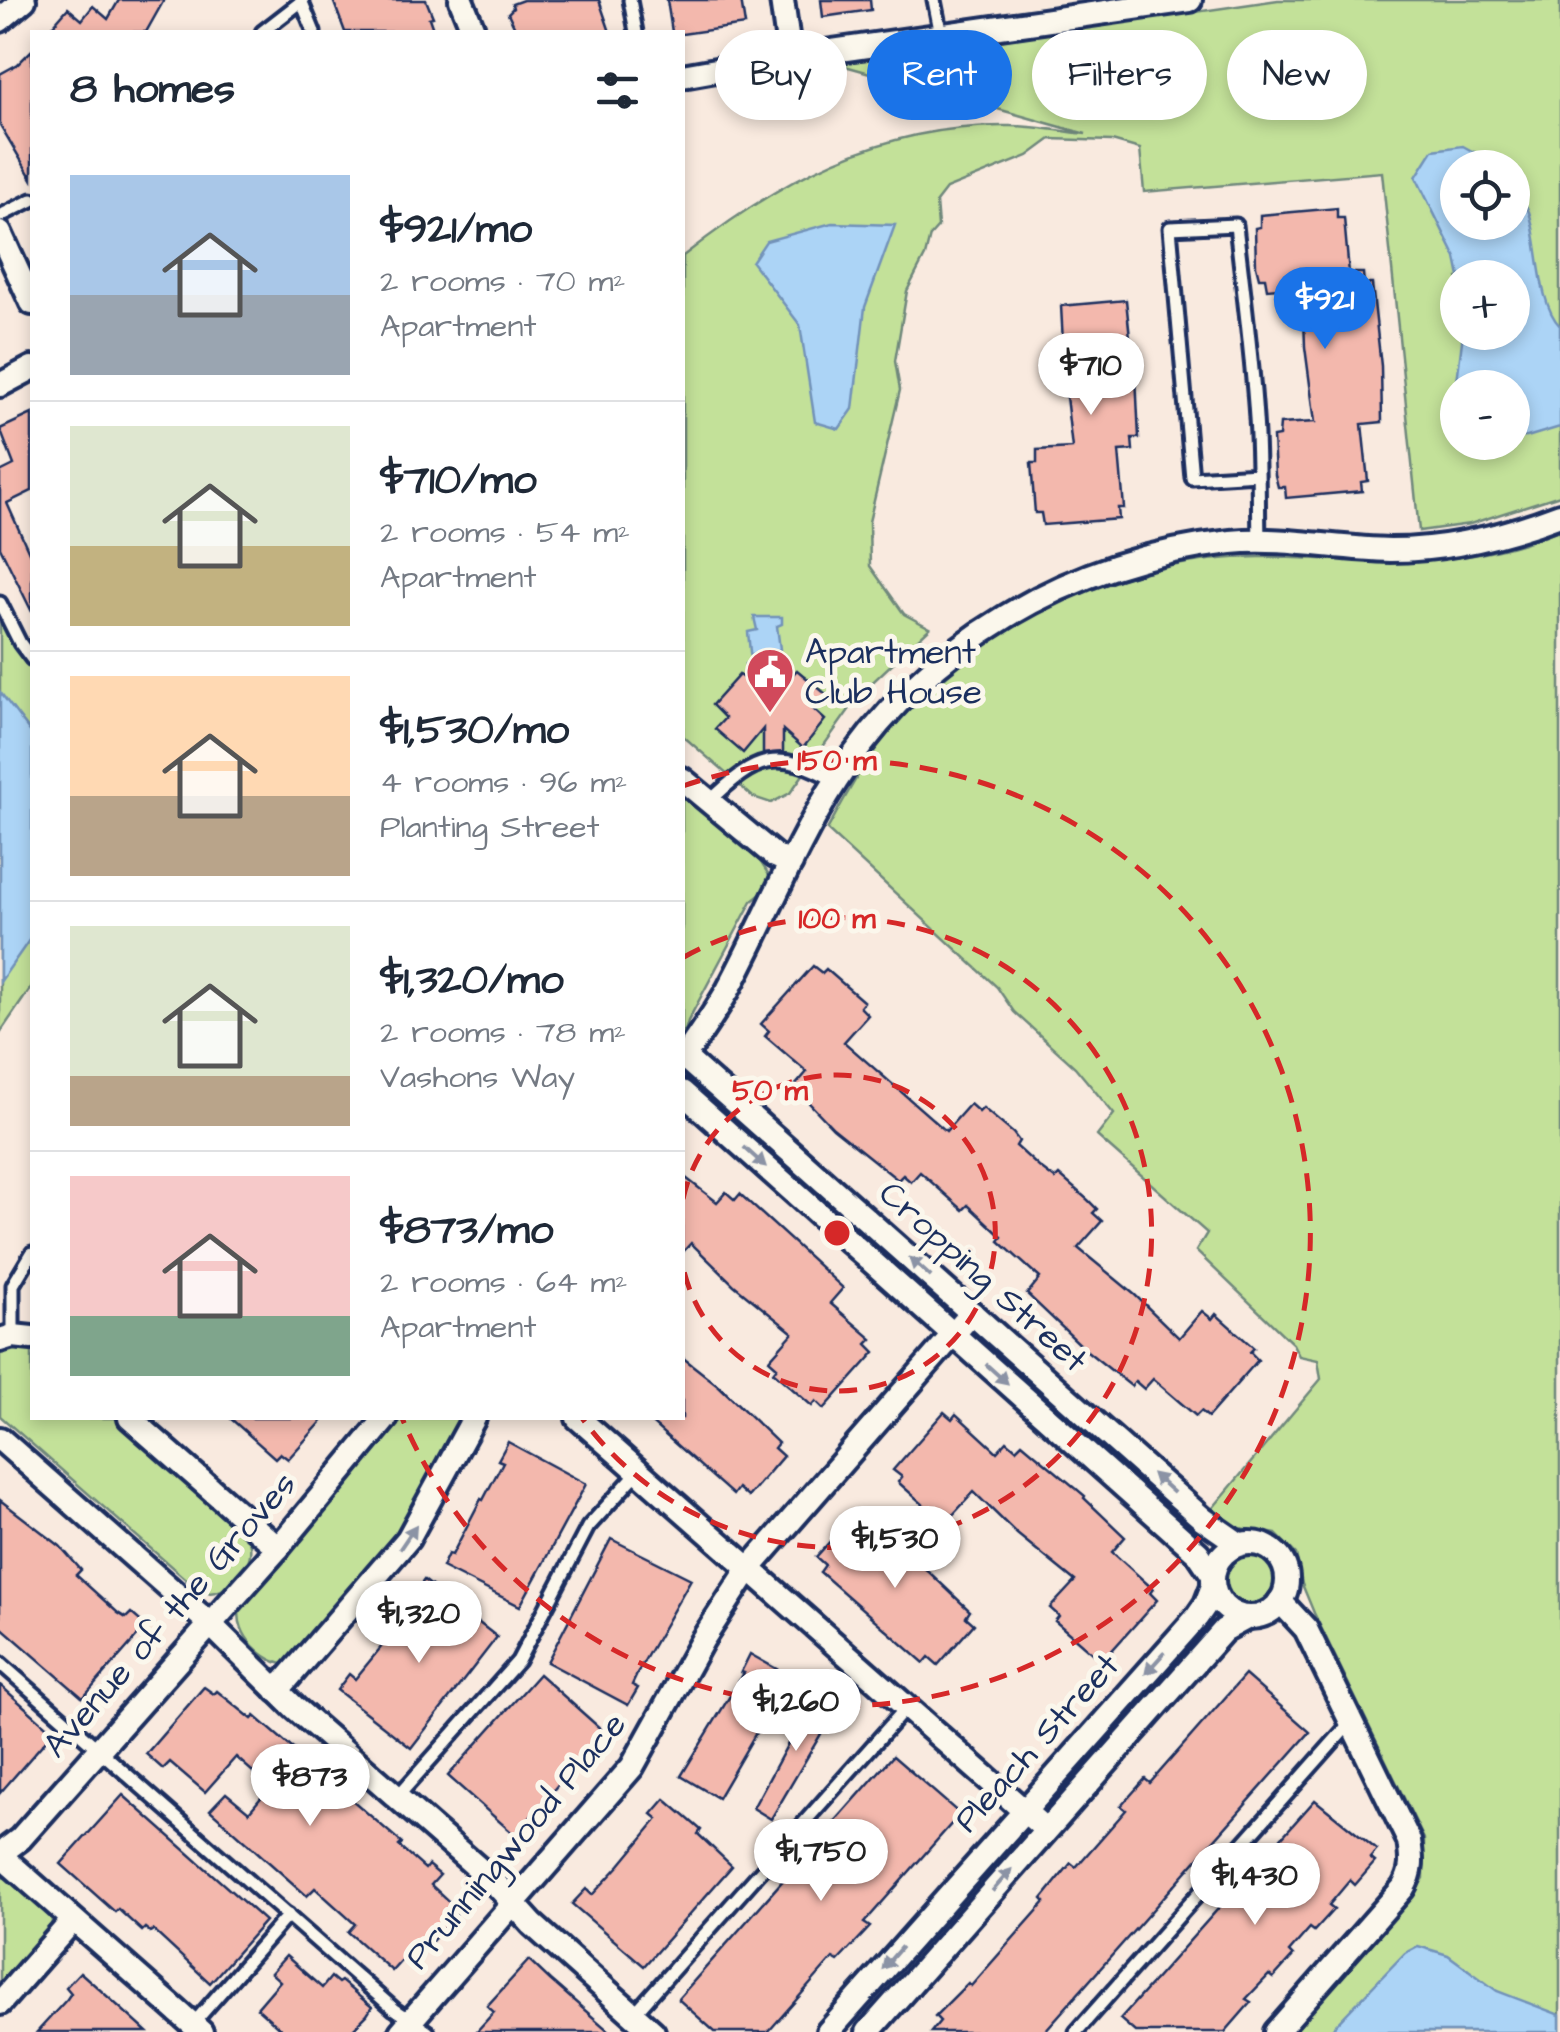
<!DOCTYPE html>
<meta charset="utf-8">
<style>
:root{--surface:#fff;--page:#f2f2f3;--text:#1f2937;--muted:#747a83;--line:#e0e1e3;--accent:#1a73e8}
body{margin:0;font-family:"Architects Daughter",sans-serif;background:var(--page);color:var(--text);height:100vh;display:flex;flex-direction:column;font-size:38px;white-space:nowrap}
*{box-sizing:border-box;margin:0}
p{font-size:32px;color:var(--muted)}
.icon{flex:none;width:55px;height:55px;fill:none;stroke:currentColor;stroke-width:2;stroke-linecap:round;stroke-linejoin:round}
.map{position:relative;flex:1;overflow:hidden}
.sheet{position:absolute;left:30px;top:30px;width:655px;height:1390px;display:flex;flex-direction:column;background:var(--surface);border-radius:0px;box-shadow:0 5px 15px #0003}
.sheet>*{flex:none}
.guide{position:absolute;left:715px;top:30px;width:695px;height:90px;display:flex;gap:20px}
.fabs{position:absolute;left:1440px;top:150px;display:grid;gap:20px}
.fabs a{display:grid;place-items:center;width:90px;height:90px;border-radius:50%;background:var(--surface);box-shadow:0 5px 15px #0003;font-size:50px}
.price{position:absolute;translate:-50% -85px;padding:0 22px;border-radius:35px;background:#fff;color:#222;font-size:32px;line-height:65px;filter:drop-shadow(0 2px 5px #0008)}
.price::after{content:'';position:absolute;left:50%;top:60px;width:30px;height:22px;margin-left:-15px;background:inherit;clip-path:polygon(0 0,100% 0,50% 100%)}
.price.current{background:var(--accent);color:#fff}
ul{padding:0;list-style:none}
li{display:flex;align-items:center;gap:30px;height:250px;padding:0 40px}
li+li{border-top:2px solid var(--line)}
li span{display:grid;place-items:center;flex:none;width:280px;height:200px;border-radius:0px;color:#555}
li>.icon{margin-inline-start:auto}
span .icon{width:120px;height:120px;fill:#fffc;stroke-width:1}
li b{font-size:42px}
h2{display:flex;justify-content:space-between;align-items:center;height:120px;padding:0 40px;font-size:42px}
.chip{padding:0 35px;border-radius:45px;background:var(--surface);box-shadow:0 5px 15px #0003;font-size:35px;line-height:90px}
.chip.current{background:var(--accent);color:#fff}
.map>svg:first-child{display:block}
.green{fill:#c3e199;stroke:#6f887c;stroke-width:2.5;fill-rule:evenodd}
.water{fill:#acd4f6;stroke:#7292b9;stroke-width:2.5}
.building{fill:#f3b8ad;stroke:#1b2f5e;stroke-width:2.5}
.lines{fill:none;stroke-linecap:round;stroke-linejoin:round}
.service-casing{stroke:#1b2f5e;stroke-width:19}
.minor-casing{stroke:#1b2f5e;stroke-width:30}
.service{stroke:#fbf7ec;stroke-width:11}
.minor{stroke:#fbf7ec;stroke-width:22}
.oneway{fill:#8b93a5}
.ring{fill:none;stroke:#d62828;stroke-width:5;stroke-dasharray:18 12}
.labels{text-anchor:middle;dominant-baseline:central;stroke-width:10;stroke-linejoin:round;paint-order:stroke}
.poi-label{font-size:35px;fill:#1b2f5e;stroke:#fbf7ec;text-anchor:start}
.street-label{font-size:35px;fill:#1b2f5e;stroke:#fbf7ec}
.centre{fill:#d62828;stroke:#fbf7ec;stroke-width:5}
.ring-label{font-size:30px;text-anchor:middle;font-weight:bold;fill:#d62828;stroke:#fbf7ec;stroke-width:10;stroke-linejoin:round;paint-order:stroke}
</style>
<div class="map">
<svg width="1560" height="2032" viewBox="0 0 1560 2032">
<rect width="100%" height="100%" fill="#f9eadf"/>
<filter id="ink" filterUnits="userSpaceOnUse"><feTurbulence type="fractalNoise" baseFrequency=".01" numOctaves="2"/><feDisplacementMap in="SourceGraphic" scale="20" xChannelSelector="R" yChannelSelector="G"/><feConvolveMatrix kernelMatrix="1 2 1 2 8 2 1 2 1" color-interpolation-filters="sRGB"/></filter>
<g filter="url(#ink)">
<g class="green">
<path d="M1278 0H1560V495L1470 524 1419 531 1382 172 1144 192 1140 149 1112 141 1051 139 1028 156 946 189 936 202 938 227 930 236 925 256 907 291 895 361 900 390 869 522 870 566 904 614 930 628 861 693 790 793 771 803 753 797 683 736V256C781 179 880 124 1010 126 1035 126 1061 131 1086 134L838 64ZM1458 168H1512V222H1458ZM1458 278H1512V332H1458ZM1458 388H1512V442H1458Z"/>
<path d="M1560 529V2032H1293L1407 1903 1424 1878V1839L1314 1613 1302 1584 1296 1554 1276 1534 1234 1527 1212 1509 1321 1379 1318 1360 1299 1356 1293 1344 1196 1251 1207 1233 1097 1136 1114 1114 1075 1067 1014 1012 997 987 827 830C848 792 868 754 898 722 990 620 1130 554 1269 557 1371 560 1463 573 1560 529Z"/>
<polygon points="0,615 17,648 32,668 32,986 0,1033"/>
<polygon points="682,793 760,861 769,875 767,889 752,901 688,1021 682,1042"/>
<path d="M0 1347H32V1418H115L246 1534C263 1562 226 1602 199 1591L0 1416Z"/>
<path d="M399 1418H468L415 1516 290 1665C264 1664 234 1634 240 1608L328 1507Z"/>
<circle cx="1254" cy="1577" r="29"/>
<polygon points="0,1877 13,1879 47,1911 52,1921 49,1936 0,1993"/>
</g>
<g class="water">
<path d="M1463 146 1501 167 1458 168V222H1512L1513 185C1518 194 1526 203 1529 212 1540 244 1537 302 1560 326V427L1527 437 1513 438 1512 388H1458L1457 427 1455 426V397L1463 333 1512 332V278L1460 277 1456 258 1416 177 1433 150Z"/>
<polygon points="832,223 895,225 865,307 853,409 839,429 815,422 800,325 752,262 766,241"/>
<polygon points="754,617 782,617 782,624 777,626 780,649 775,652 776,669 747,672 745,664 751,662 748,632 757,630"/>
<polygon points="0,692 32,734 32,936 0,982"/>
<polygon points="1418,1946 1448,1955 1497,1991 1560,2015 1560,2032 1329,2032 1405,1953"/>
</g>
<g class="building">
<polygon points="119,0 164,0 146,32 47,32 68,8 82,20 93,6 108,19"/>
<polygon points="333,0 426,0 433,17 429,18 434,32 345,32"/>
<polygon points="523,0 599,0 610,32 517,32 508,13 513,8 512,4"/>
<polygon points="667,0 741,0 745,25 682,34 672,32"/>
<polygon points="821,0 870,0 871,10 823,17"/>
<polygon points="32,50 32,179 0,125 0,74 18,64"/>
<polygon points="1337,208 1337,218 1344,218 1349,273 1363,273 1364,284 1372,284 1381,366 1382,422 1362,424 1368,481 1361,482 1362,491 1286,498 1285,487 1278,487 1275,475 1273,437 1279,436 1280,424 1315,422 1305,347 1303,286 1267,289 1265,278 1259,278 1256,266 1255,228 1260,227 1260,215"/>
<polygon points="1126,300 1132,356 1135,356 1139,438 1132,438 1133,450 1119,451 1124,508 1118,508 1119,519 1043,525 1041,513 1035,513 1031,463 1037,463 1037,450 1072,448 1062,362 1064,361 1061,306"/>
<polygon points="32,414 32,491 7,503 32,559 32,612 0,547 0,472 14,465 0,429"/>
<polygon points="797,670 827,695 814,710 825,720 803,748 783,730 783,752 763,754 763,729 743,753 715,729 725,718 712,705 739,675 759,690 781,687"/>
<polygon points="813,966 822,973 826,969 864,1002 860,1007 868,1015 844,1042 946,1131 970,1104 979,1112 983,1108 1013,1133 1019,1141 1016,1146 1039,1167 1055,1179 1059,1175 1088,1200 1097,1209 1093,1213 1102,1221 1078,1248 1135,1295 1179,1338 1202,1311 1212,1319 1216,1314 1254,1348 1250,1352 1258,1360 1208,1417 1201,1411 1196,1416 1153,1379 1144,1389 1135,1381 1131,1386 1087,1351 1027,1294 1040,1278 999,1241 1002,1237 968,1205 963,1210 920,1172 911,1182 903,1175 898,1180 833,1128 794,1087 807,1072 765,1036 769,1031 761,1024"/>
<polygon points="682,1175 717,1202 726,1192 735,1200 740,1194 843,1288 830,1303 872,1339 867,1344 875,1352 824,1409 816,1401 812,1406 773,1372 777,1367 769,1360 793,1333 734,1285 691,1243 682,1253"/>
<polygon points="682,1357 719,1386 778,1443 774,1448 783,1456 748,1497 738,1488 733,1495 646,1418 682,1418"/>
<polygon points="944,1412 952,1419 956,1414 997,1452 1007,1441 1016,1449 1022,1443 1085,1496 1084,1498 1125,1537 1112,1552 1153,1589 1150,1593 1157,1600 1106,1657 1097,1650 1093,1654 1055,1621 1059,1616 1050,1608 1075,1581 1017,1534 974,1492 949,1519 940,1511 936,1516 898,1482 902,1477 893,1470"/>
<polygon points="230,1418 325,1418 288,1459 280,1453 275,1458"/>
<polygon points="508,1442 586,1484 520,1606 442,1567 448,1554 452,1555 481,1499 483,1500 503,1462 498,1460"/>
<polygon points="0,1500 60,1546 81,1570 76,1575 118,1613 126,1618 131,1613 146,1626 83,1698 0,1626"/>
<polygon points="852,1517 860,1525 866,1519 929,1572 970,1611 966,1617 974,1624 938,1665 929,1657 924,1663 820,1572 825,1565 816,1557"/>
<polygon points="611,1539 691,1579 639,1670 632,1685 638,1688 628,1705 547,1662"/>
<polygon points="424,1580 497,1637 411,1748 337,1690 349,1674 355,1679 405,1618 417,1600 413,1595"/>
<polygon points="750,1654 789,1676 718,1798 681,1776 744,1673 741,1672"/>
<polygon points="539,1674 603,1731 529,1819 532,1821 518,1838 448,1776"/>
<polygon points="1245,1675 1310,1732 1044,2032 931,2032 940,2021 935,2016 968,1983 971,1986 1045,1902 1042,1899 1071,1863 1076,1867 1126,1810 1121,1806 1145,1779 1150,1783"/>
<polygon points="0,1685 53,1732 0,1793"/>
<polygon points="204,1687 214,1694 217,1691 252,1719 255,1716 402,1843 399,1846 425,1869 428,1865 440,1875 431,1885 459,1911 425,1949 418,1942 392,1971 348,1932 355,1924 315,1888 307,1896 210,1810 226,1793 249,1812 270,1787 236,1757 205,1792 170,1762 163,1769 146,1754"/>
<polygon points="816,1692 838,1705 771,1819 753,1808"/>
<polygon points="893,1756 960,1814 864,1923 870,1927 838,1961 833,1958 768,2032 715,2032 678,1999"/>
<polygon points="123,1795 265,1921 210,1983 153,1930 150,1932 145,1928 142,1931 118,1909 115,1912 61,1864"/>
<polygon points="665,1799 701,1830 698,1834 732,1866 644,1966 572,1904 586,1889 592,1895 620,1865 658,1819 652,1814"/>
<polygon points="1315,1800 1377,1850 1370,1858 1375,1862 1355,1885 1350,1880 1329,1905 1334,1909 1314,1931 1310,1928 1289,1952 1293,1956 1273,1978 1269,1975 1246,1999 1251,2002 1225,2032 1135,2032 1120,2019"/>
<polygon points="286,1956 322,1988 331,1977 338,1983 341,1981 372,2007 367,2015 350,2032 284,2032 257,2008 280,1981 271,1973"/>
<polygon points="529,1960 550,1980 610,2032 476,2032 494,2012 487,2006"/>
<polygon points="80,1972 116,2004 147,2032 37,2032 67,1999 71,1993 66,1987"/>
</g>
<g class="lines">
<g class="service-casing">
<g id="service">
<polyline points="301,0 314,32"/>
<polyline points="630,0 636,32"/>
<polyline points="934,0 941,35"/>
<polyline points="262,32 302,1"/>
<polyline points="0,216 32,200"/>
<path d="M1258 474 1192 478 1170 228 1236 225C1243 289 1252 354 1256 418 1259 459 1258 501 1259 542"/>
<polyline points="0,603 20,643 32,659"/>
<path d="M709 802C756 756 777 748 836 781"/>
<polyline points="13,1336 13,1285 32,1253"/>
<polyline points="0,1663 394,2009 428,2032"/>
<polyline points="397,1797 518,1661 588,1527 638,1472"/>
<polyline points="633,2015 906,1708"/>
<polyline points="192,2025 288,1915"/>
<polyline points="1076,2032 1350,1723"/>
</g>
</g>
<g class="minor-casing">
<g id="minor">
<polyline points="461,0 474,32"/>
<polyline points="782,0 790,57"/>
<polyline points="0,20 24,0"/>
<polyline points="682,76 790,57 1190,0"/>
<polyline points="0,233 32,303"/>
<polyline points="0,385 32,368"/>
<polyline points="682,779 775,856 791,863"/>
<polyline points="684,1057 1203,1519 1239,1544"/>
<path d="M682 1060C698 1037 714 1014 728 990 765 921 794 847 836 781 924 644 1070 559 1231 542 1284 537 1337 549 1390 550 1449 550 1505 536 1560 515"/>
<polyline points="682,1092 1198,1553 1213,1575"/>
<polyline points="0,1340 13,1336 32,1338"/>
<polyline points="130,1418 278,1548"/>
<polyline points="578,1418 1046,1830"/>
<polyline points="0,1439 210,1624 295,1708 494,1882 532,1924 653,2032"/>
<circle cx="1250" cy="1580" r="37"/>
<polyline points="277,1691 408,1539 474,1418"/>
<polyline points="0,1854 20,1839 278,1548 386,1418"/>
<polyline points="0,1855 201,2032"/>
<polyline points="0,2003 73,1920"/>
<polyline points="401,2032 632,1767 703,1639 748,1570 972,1313"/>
<polyline points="828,2032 1197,1617 1206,1604 1213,1586"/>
<polyline points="868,2032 1224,1630 1248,1617"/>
<path d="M1276 2032 1403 1888C1413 1871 1412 1860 1409 1841L1306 1629 1280 1601"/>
</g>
</g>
<use href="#service" class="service"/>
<use href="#minor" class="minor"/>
</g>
<defs><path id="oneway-solid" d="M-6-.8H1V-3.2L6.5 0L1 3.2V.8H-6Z" transform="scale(2.5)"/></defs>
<g class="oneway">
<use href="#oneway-solid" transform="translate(755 1157) rotate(42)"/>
<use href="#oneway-solid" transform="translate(920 1267) rotate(-138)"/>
<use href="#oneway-solid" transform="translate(997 1374) rotate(42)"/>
<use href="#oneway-solid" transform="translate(1163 1483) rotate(-138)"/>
<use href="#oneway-solid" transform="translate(408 1537) rotate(-56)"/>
<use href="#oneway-solid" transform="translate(1155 1663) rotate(132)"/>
<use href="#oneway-solid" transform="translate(1002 1880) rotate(-49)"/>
<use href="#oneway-solid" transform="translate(892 1958) rotate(131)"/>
</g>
</g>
<g class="ring">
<path d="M683 1199A158 158 0 1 1 683 1267"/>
<path d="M684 957A315 315 0 1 1 582 1418"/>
<path d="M683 786A473 473 0 1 1 402 1418"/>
</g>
<defs>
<g id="civic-pin" transform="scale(2.5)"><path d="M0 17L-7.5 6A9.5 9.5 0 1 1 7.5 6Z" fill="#d1495b" stroke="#fbf7ec"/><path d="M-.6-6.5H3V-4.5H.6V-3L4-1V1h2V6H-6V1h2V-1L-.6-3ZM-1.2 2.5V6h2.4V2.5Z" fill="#fff"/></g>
</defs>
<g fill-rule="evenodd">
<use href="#civic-pin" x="770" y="672"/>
</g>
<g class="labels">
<g class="poi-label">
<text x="805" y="652">Apartment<tspan x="805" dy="40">Club House</tspan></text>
</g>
<g class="street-label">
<text transform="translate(983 1277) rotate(42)">Cropping Street</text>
<text transform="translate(170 1615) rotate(-49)">Avenue of the Groves</text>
<text transform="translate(1037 1743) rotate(-48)">Pleach Street</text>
<text transform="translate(516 1841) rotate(-50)">Prunningwood Place</text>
</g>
</g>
<circle cx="837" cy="1233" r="15" class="centre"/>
<g class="ring-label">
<text x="837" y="770">150 m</text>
<text x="837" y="928">100 m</text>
<text x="770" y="1100">50 m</text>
</g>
</svg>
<div class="fabs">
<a><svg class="icon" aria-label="locate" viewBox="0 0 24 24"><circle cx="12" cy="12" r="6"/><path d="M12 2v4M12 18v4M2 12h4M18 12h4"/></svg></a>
<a>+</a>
<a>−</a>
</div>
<b class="price current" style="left:1325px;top:352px">$921</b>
<b class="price" style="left:1091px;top:418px">$710</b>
<b class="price" style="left:895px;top:1591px">$1,530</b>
<b class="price" style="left:419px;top:1666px">$1,320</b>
<b class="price" style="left:796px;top:1754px">$1,260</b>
<b class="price" style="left:310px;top:1829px">$873</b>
<b class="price" style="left:821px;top:1904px">$1,750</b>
<b class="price" style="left:1255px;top:1928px">$1,430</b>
<div class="guide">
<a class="chip">Buy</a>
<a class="chip current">Rent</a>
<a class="chip">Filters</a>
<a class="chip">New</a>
</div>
<section class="sheet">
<h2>8 homes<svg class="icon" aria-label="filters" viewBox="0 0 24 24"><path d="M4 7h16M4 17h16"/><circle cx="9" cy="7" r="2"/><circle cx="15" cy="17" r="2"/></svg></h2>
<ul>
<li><span style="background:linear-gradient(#a9c7e8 60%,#9aa5b1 0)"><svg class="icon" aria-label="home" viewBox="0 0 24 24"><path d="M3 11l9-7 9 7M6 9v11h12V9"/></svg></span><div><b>$921/mo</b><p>2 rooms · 70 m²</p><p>Apartment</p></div></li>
<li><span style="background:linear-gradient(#dfe7d0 60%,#c2b280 0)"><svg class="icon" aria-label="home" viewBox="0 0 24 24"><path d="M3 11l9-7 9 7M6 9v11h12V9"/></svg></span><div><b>$710/mo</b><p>2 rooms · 54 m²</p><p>Apartment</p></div></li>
<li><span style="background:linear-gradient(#ffd9b3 60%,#b9a48a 0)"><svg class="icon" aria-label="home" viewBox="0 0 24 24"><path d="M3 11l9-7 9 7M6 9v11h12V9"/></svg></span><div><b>$1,530/mo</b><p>4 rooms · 96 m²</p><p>Planting Street</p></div></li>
<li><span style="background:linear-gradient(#dfe7d0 75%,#b9a48a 0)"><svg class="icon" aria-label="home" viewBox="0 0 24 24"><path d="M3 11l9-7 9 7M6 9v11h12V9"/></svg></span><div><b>$1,320/mo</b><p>2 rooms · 78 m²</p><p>Vashons Way</p></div></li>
<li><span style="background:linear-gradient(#f6c9c9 70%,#7fa58c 0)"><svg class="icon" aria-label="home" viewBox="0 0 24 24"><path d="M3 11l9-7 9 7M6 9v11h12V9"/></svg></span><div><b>$873/mo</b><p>2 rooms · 64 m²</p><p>Apartment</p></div></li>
</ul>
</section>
</div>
